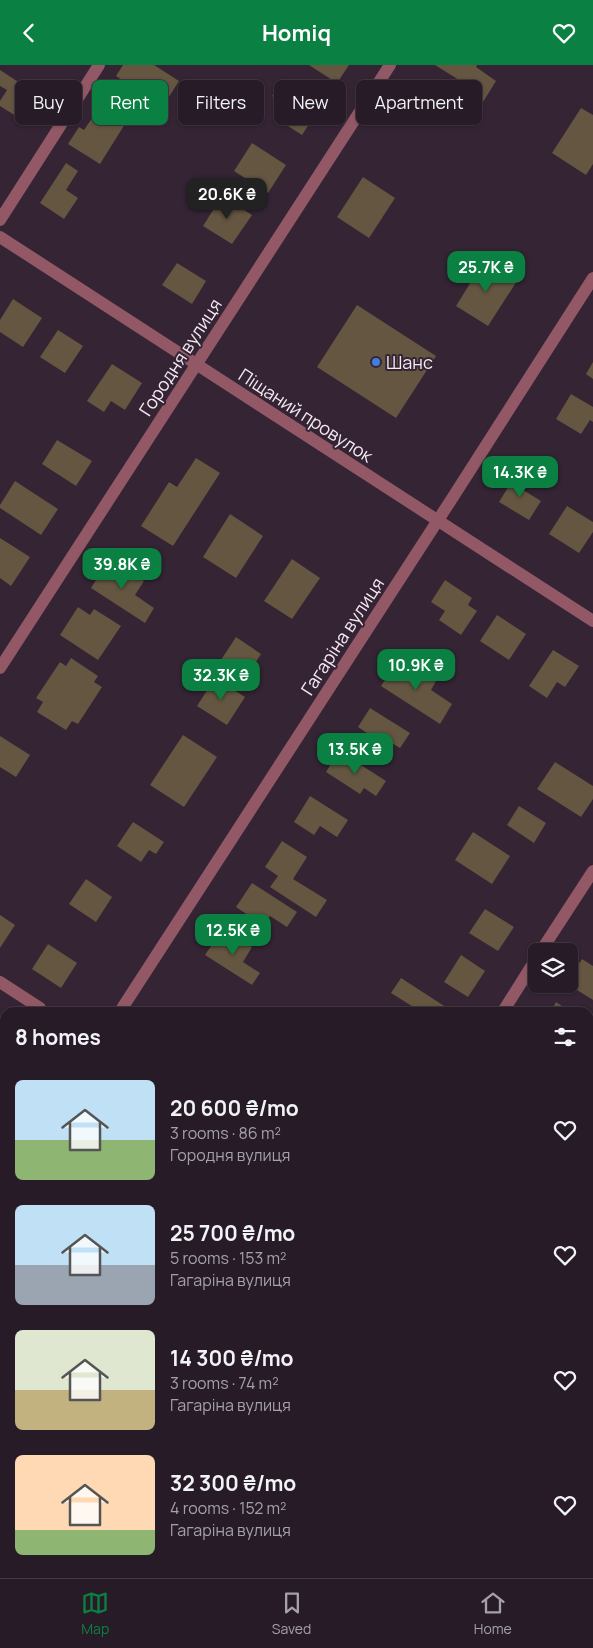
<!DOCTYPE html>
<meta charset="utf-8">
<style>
:root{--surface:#271b27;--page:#2f242f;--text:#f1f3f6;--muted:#a4a1a7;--line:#433944;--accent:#0b8043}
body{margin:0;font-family:Manrope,sans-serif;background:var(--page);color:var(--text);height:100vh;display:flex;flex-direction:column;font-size:19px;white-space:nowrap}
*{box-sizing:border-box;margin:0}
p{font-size:16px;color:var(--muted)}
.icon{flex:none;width:28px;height:28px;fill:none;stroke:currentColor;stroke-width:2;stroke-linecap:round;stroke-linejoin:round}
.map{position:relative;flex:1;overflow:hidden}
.sheet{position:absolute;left:0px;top:942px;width:594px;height:571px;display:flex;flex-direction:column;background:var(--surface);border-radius:15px 15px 0 0;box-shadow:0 1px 4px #0004,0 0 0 1px var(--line)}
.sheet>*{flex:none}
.guide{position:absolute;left:15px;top:15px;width:564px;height:45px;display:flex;gap:10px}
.buttons{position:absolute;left:528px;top:878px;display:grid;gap:10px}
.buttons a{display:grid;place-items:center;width:50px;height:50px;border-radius:8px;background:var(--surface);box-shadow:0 1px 4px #0004,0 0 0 1px var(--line);font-size:25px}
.price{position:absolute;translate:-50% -42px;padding:0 11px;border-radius:10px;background:var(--accent);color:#fff;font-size:16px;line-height:32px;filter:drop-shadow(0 1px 2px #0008)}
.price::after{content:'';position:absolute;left:50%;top:30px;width:15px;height:11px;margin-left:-8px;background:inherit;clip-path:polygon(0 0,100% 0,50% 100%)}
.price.current{background:#222;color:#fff}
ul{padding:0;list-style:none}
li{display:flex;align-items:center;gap:15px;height:125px;padding:0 15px}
li span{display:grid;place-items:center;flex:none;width:140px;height:100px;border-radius:8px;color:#555}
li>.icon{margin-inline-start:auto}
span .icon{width:60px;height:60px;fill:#fffc;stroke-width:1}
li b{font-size:21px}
h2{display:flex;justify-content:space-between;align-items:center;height:60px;padding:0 15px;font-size:21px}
.tag{padding:0 18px;border-radius:8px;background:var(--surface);box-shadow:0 1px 4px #0004,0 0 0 1px var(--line);font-size:18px;line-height:45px}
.tag.current{background:var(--accent);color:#fff}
header{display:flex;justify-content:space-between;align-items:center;height:65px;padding:0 15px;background:var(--accent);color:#fff;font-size:22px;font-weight:700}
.menu{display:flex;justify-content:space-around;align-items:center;height:70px;border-top:1px solid var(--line);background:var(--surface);font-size:14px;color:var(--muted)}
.menu a{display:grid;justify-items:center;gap:2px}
.menu .current{color:var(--accent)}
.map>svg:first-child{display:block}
.building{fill:#645641}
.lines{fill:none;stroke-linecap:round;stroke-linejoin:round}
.minor{stroke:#935866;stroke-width:12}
.tertiary{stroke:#935866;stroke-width:12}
.shop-dot{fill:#3f7fe0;stroke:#342434;stroke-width:2}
.labels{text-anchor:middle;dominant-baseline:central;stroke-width:4;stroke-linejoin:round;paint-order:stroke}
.street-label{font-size:18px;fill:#f4e9f4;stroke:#342434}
.poi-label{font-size:18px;fill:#f4e9f4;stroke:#342434;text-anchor:start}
</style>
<header><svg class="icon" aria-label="back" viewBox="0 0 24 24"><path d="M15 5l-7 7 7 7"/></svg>Homiq<svg class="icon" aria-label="heart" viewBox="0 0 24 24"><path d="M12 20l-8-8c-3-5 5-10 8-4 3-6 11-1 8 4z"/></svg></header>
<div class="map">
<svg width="593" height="1513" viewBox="0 0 593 1513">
<rect width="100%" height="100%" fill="#342434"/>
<g class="building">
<polygon points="123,0 154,0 179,16 163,41 116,11"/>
<polygon points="309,0 349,0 337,18"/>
<polygon points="435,0 477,0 476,2 496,16 483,37 456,20 459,15"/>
<polygon points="0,5 40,31 24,56 0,41 0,36 7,25 0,21"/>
<polygon points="278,22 317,47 302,70 277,54 286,40 272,31"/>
<polygon points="99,43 125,59 100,99 68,79 79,62 84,65"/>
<polygon points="581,43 593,50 593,99 586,110 552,88"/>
<polygon points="252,78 286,100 268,128 234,106"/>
<polygon points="66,98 78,106 66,125 78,133 64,154 40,138"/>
<polygon points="363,112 395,133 369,173 337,152"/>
<polygon points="222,131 252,150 232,179 203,161"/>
<polygon points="484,196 517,216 488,261 456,241"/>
<polygon points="177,198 206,216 192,239 162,220"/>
<polygon points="13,234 42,253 23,282 0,267 0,255"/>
<polygon points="357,240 436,291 396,353 317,302"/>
<polygon points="58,265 83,281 65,308 40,292"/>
<polygon points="593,297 593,314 586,309"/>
<polygon points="112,299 142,318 125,345 111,336 104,347 87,336"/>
<polygon points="571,329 593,342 593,357 590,355 581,369 556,354"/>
<polygon points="57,375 92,396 76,421 42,399"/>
<polygon points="196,393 220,408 173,481 141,461 169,417 177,422"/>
<polygon points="517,408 529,416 523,425 541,436 529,455 499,437"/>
<polygon points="15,416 58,444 41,470 0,443 0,440"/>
<polygon points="567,441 593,457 593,467 579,488 549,469"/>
<polygon points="230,449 263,471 236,513 203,492"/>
<polygon points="0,473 30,492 11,521 0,513"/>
<polygon points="109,494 144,516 135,530 154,543 145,558 91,523"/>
<polygon points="292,494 320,513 292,554 264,536"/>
<polygon points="445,515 472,533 468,540 477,546 461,570 439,555 445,546 431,537"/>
<polygon points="78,542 90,550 94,544 121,561 98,595 60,570"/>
<polygon points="497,550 526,569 509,595 480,576"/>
<polygon points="236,572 261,589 242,618 217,601"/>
<polygon points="553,585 579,601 565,622 557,617 547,633 529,621"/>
<polygon points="71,593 98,611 94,617 102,622 78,659 72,656 66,665 37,647 43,637 36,633 60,597 66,601"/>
<polygon points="400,593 436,616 431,625 452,639 440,659 381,621"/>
<polygon points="215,613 245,632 227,660 197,641"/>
<polygon points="370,643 410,668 400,683 382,672 379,676 358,662"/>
<polygon points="183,670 217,692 184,742 150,720"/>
<polygon points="0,671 30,690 16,712 0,702"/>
<polygon points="339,686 386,716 376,731 364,723 360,729 326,707"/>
<polygon points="555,697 593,721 593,734 581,752 537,724"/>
<polygon points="310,731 348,755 337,772 320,761 314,770 294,757"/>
<polygon points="519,741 546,758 534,778 507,760"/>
<polygon points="133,757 164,777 156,789 149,785 141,797 117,781"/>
<polygon points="473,767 510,791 492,819 455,795"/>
<polygon points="282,776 307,792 293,814 327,835 316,852 270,822 278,811 265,802"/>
<polygon points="86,814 112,832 96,857 69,839"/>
<polygon points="252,818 297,847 287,862 270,851 264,861 236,842"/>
<polygon points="485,844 514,862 498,886 469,868"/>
<polygon points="0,850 15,860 0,883"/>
<polygon points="223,863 252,882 243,897 260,908 252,920 205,890"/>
<polygon points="48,879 77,898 61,923 32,904"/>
<polygon points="461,890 485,906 468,932 444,917"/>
<polygon points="582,894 593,901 593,935 569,920 569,914"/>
<polygon points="401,913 455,948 412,948 415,943 391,928"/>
<polygon points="556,937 572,948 550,948"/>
<polygon points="190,941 200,948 186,948"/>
<polygon points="589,958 593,961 593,976 589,973"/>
<polygon points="0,960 5,963 5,998 0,995"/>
<polygon points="589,1210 593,1212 593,1261 589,1258"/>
<polygon points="593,1405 593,1452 589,1449 589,1411"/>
<polygon points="0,1455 5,1458 5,1485 0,1493"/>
<polygon points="589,1466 593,1468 593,1493 589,1491"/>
<polygon points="34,1509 94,1509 91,1513 34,1513 32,1512"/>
<polygon points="208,1509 233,1509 230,1513 214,1513"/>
<polygon points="314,1509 354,1509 351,1513 311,1513"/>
<polygon points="410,1509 438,1509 435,1513 417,1513"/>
</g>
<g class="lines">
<g class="minor">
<polyline points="0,155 99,0"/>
<polyline points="0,172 593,556"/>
<polyline points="0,603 390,0"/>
<polyline points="541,886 593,806"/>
<polyline points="0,917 40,943"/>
<polyline points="502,948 536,894"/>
<polyline points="589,1351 593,1344"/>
<polyline points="138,1513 140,1509"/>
<polyline points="484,1513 487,1509"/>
</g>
<g class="tertiary">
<polyline points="119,948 453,432 593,213"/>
<polyline points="0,1125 5,1117"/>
</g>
</g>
<circle class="shop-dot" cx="376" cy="297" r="5"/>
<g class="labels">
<g class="street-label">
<text transform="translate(180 292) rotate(-57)">Городня вулиця</text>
<text transform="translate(306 350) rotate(33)">Піщаний провулок</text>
<text transform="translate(342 571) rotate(-57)">Гагаріна вулиця</text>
</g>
<g class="poi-label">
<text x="386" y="297">Шанс</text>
</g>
</g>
</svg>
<div class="buttons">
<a><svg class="icon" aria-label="layers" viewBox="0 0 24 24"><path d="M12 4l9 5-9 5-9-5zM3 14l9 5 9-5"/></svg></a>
</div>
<b class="price current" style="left:227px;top:155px">20.6K ₴</b>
<b class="price" style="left:486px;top:228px">25.7K ₴</b>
<b class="price" style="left:520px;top:433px">14.3K ₴</b>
<b class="price" style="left:122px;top:525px">39.8K ₴</b>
<b class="price" style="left:416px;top:626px">10.9K ₴</b>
<b class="price" style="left:221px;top:636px">32.3K ₴</b>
<b class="price" style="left:355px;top:710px">13.5K ₴</b>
<b class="price" style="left:233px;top:891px">12.5K ₴</b>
<div class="guide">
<a class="tag">Buy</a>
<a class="tag current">Rent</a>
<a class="tag">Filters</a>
<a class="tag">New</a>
<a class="tag">Apartment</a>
</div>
<section class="sheet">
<h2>8 homes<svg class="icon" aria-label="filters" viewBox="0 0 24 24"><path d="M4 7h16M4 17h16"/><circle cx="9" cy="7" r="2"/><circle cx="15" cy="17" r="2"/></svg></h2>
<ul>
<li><span style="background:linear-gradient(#bfe0f5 60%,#8fb573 0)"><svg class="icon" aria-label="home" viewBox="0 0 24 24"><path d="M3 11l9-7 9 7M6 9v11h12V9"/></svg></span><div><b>20 600 ₴/mo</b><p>3 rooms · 86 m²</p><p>Городня вулиця</p></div><svg class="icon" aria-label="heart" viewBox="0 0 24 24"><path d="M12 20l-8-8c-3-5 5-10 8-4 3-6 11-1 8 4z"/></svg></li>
<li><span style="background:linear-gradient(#bfe0f5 60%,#9aa5b1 0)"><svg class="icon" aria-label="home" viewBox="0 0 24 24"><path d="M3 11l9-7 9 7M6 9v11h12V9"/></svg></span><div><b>25 700 ₴/mo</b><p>5 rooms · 153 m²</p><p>Гагаріна вулиця</p></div><svg class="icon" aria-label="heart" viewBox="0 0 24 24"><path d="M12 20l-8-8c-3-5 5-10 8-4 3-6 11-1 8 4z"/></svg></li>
<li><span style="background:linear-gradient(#dfe7d0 60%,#c2b280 0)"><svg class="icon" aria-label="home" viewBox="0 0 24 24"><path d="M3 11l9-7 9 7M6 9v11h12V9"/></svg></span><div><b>14 300 ₴/mo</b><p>3 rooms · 74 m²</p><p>Гагаріна вулиця</p></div><svg class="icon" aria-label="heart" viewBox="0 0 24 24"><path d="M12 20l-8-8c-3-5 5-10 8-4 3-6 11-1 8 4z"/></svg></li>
<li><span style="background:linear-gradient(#ffd9b3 75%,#8fb573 0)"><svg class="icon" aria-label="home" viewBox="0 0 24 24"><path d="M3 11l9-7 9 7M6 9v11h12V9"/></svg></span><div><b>32 300 ₴/mo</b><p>4 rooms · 152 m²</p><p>Гагаріна вулиця</p></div><svg class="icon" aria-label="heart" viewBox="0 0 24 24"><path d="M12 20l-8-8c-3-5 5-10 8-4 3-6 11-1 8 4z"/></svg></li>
</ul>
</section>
</div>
<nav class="menu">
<a class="current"><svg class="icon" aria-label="map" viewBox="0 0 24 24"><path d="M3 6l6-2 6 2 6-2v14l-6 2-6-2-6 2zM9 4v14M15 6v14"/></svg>Map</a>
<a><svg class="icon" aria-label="saved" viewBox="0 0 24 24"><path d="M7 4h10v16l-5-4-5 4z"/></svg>Saved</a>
<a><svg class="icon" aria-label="home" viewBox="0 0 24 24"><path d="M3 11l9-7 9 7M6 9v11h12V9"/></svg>Home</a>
</nav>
